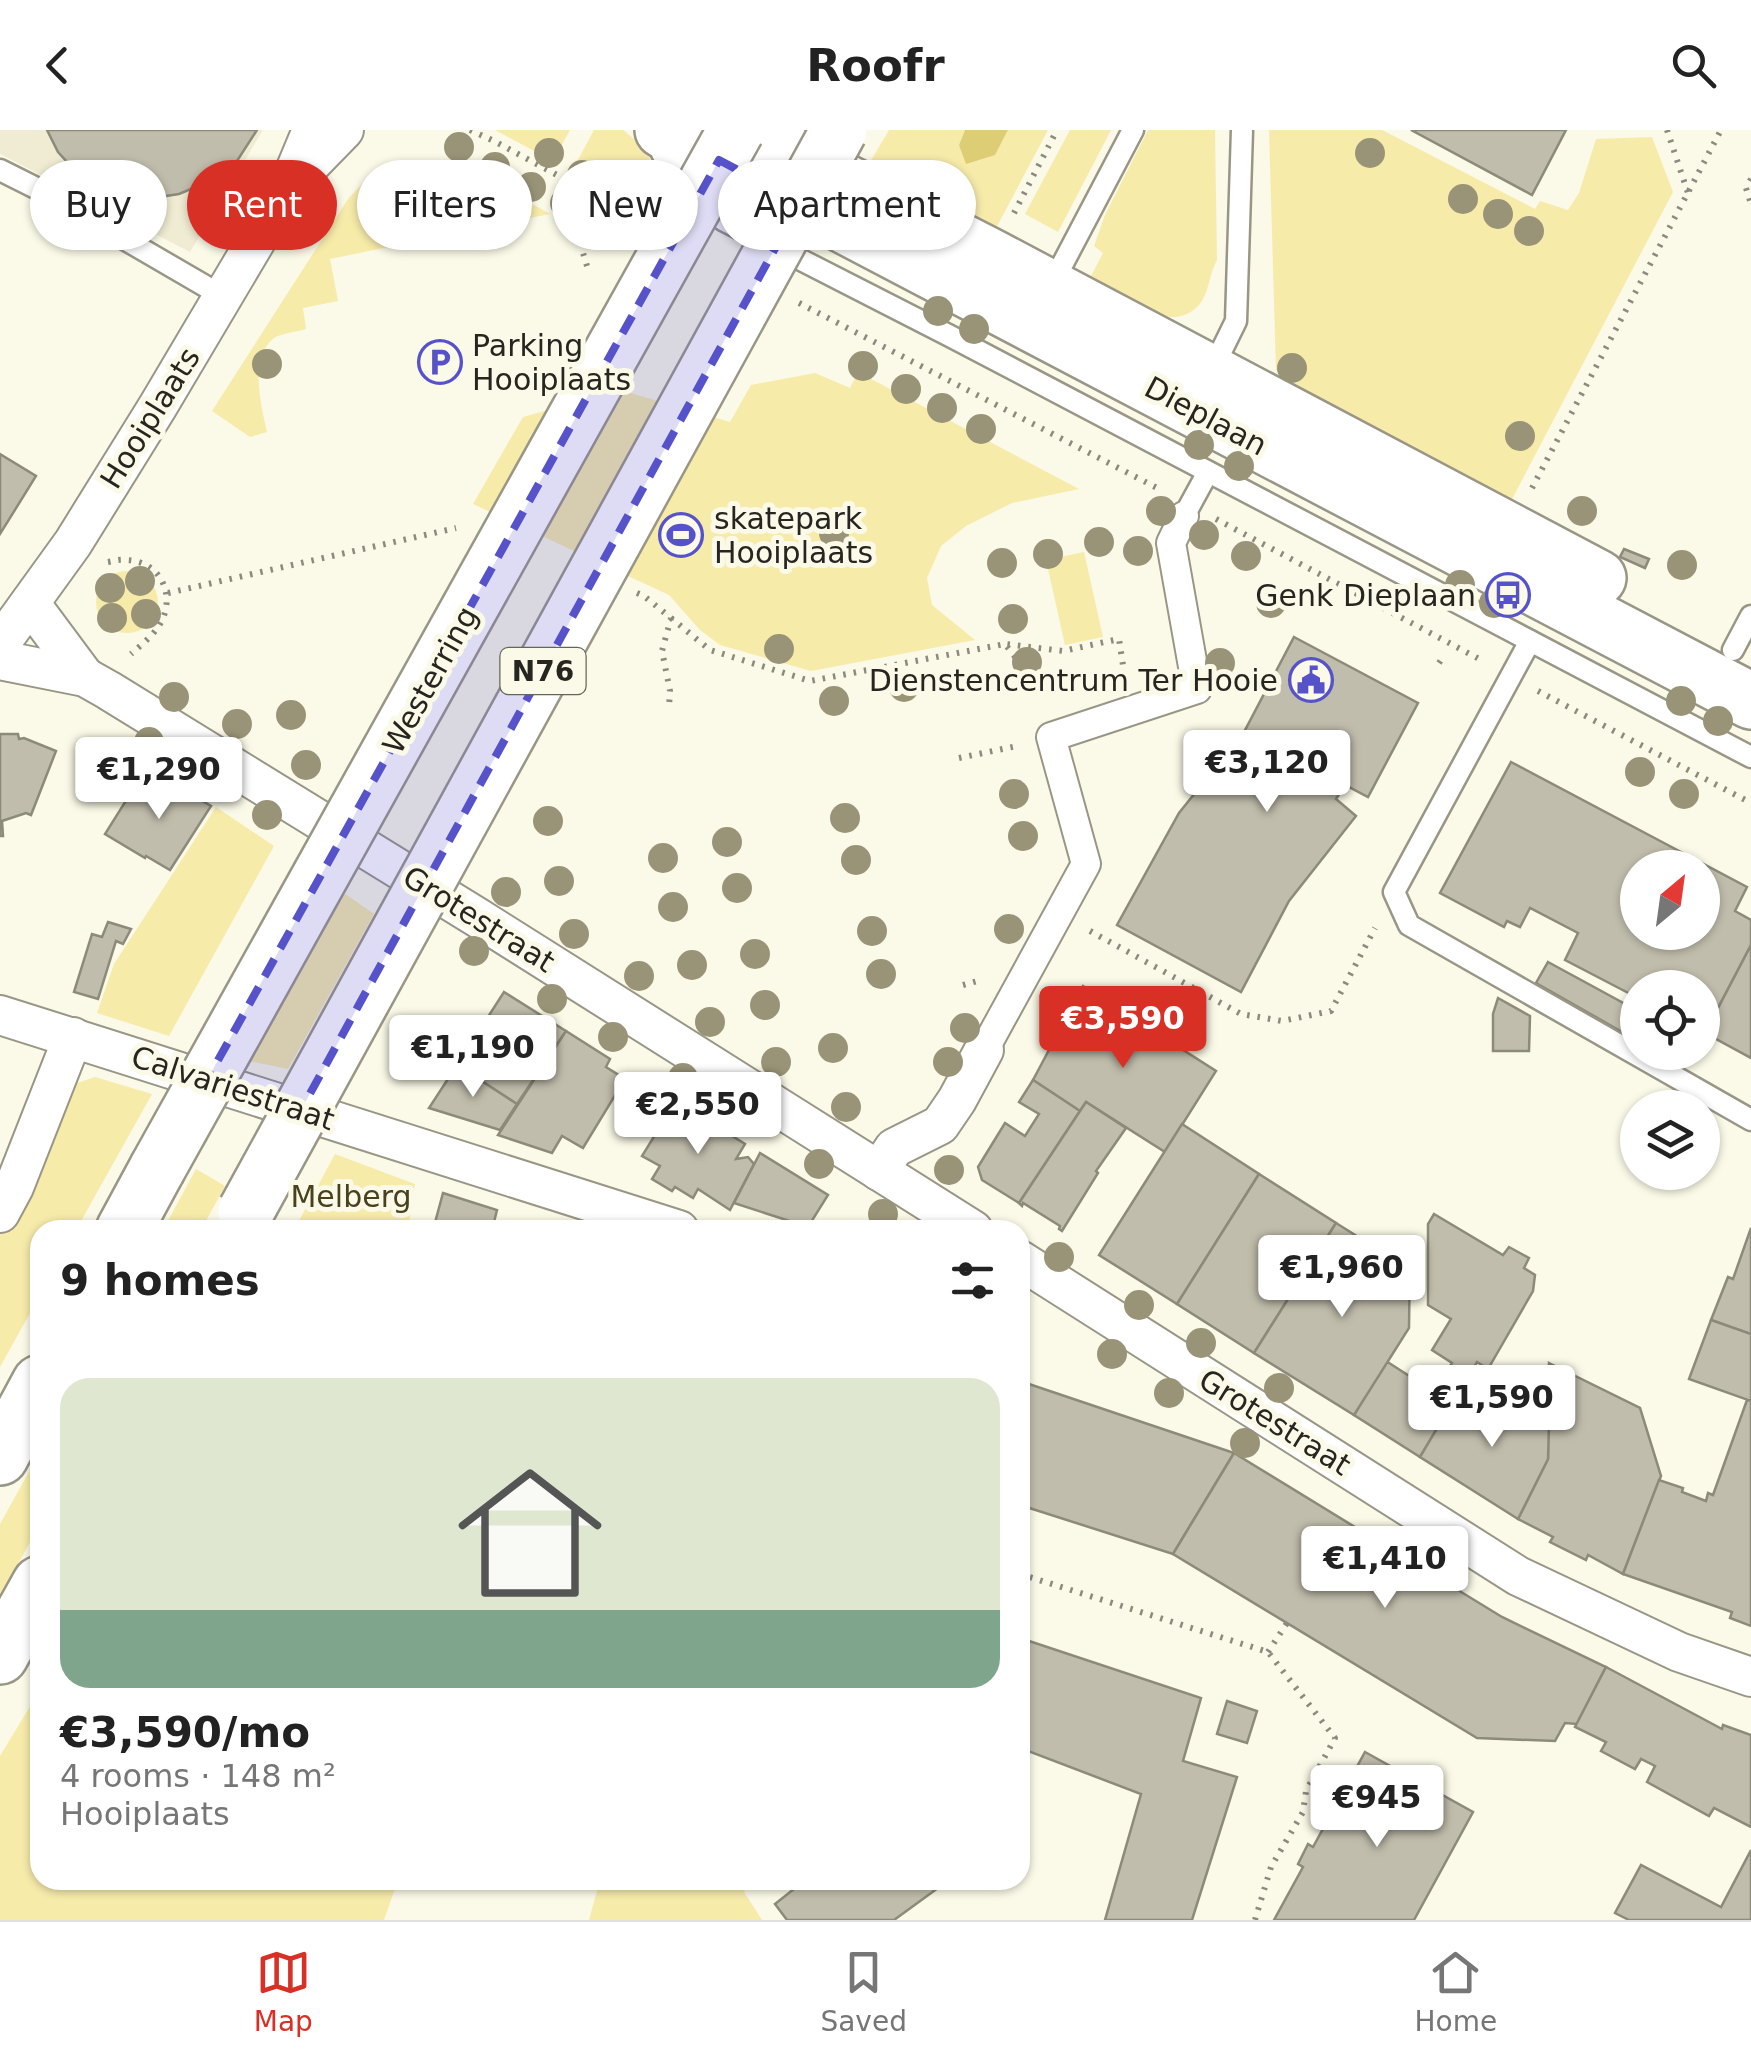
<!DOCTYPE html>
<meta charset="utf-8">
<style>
:root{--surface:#fff;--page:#f2f2f2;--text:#222;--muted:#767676;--line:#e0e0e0;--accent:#d93025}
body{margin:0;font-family:"DejaVu Sans",sans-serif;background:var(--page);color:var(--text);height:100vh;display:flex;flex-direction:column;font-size:38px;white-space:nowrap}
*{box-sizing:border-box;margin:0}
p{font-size:32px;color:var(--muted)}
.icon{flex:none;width:55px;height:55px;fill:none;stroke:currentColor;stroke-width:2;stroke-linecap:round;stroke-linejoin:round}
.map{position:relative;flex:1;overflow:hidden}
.panel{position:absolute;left:30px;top:1090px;width:1000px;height:670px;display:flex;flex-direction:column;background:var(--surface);border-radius:30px;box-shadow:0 2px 8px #0004}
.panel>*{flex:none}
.hud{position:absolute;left:30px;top:30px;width:1000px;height:90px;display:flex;gap:20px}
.needle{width:65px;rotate:29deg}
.tools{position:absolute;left:1620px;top:720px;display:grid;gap:20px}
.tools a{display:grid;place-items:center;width:100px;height:100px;border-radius:50%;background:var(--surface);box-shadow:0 2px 8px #0004;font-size:50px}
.price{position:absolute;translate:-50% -85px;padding:0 22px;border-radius:10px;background:#fff;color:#222;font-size:32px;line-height:65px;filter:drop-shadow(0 2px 5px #0008)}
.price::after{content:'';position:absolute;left:50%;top:60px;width:30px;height:22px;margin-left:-15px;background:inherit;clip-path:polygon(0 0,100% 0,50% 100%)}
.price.current{background:var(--accent);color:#fff}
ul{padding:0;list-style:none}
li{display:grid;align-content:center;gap:20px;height:530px;padding:0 30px}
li+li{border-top:2px solid var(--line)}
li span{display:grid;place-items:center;height:310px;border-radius:30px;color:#555}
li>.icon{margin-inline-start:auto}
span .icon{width:180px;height:180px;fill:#fffc;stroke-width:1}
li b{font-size:42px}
h2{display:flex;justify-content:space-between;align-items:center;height:120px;padding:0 30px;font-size:42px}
.chip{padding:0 35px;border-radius:45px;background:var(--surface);box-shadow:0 2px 8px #0004;font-size:35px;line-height:90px}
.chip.current{background:var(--accent);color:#fff}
header{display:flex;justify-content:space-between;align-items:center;height:130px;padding:0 30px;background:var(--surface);font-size:45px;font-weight:700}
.tab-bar{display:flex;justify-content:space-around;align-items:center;height:140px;border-top:2px solid var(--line);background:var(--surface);font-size:28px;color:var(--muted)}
.tab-bar a{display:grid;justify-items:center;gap:5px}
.tab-bar .current{color:var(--accent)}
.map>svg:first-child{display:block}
.built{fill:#f0ecd3}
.green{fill:#f7ebaa}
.water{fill:#ddcd75}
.building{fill:#c0bdac;stroke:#8c8a7a;stroke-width:2.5;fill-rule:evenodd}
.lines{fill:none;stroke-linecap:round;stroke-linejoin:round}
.service-casing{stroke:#999686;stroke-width:25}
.pedestrian-casing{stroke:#999686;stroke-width:32}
.minor-casing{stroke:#999686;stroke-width:42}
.secondary-casing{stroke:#999686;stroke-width:60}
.trunk-casing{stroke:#999686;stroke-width:60}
.path{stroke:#8c8a7f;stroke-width:6;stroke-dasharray:2.5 8;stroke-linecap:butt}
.service{stroke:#fff;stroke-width:20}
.pedestrian{stroke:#fff;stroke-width:28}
.minor{stroke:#fff;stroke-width:38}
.secondary{stroke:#fff;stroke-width:55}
.trunk{stroke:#fff;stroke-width:55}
.trunk-bridge-casing{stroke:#999686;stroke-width:60;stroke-linecap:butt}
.trunk-bridge{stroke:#fff;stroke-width:55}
.tree{fill:#999477}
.marked{fill:#5652ca;fill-opacity:0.2;stroke:#5652ca;stroke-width:8;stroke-dasharray:20 12;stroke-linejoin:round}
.labels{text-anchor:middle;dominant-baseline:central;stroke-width:10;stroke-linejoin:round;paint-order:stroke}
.shield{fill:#fbf9e7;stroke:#66655b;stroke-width:2.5}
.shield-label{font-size:28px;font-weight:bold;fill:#26251f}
.poi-label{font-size:30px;fill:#26251f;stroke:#fbf9e7;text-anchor:start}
.street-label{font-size:30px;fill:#26251f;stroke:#fbf9e7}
.park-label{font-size:30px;fill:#48411c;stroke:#fbf9e7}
</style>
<header><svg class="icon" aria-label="back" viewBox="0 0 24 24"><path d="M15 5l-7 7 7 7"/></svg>Roofr<svg class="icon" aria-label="search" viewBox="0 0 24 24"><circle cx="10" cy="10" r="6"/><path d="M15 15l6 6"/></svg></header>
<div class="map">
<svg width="1751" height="1790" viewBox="0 0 1751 1790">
<rect width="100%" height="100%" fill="#fbf9e7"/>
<polygon class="built" points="0,0 263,0 190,122 0,24"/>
<g class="green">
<polygon points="495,0 570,0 553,31"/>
<polygon points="594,0 623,0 639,13 660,44 640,80 571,43"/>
<polygon points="889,0 965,0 959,15 995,25 1008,0 1048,0 994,102 869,34"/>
<polygon points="1070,0 1111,0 1058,102 1025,84"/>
<path d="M1148 0H1215L1217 130C1209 144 1209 164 1199 175 1192 183 1181 188 1170 187 1152 185 1109 156 1091 146L1103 123 1094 116 1105 85Z"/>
<polygon points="1269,0 1382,0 1535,79 1540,71 1568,80 1579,63 1596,9 1652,7 1673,62 1511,371 1283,249 1276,240"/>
<path d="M486 48 550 84 330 129 338 171 303 178 306 199C297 202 282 203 274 208 249 227 261 276 267 302L250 307 212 281 348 69 364 52C413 60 438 62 486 48Z"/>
<polygon points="858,242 1079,359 1012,373 966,396 941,416 927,448 932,475 975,510 811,541 720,515 700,500 669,465 473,374 523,287 620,260 730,292 751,255 815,243 850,258"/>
<polygon points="1084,422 1103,507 1065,515 1046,430"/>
<circle cx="127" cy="472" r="31"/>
<polygon points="216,677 274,716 169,906 97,883 114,834"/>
<polygon points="341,761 374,784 288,939 249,931"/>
<polygon points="95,947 152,964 76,1100 40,1100 40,1165 0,1237 0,1094 74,954"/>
<polygon points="335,1024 415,1054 408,1100 294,1100"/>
<polygon points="196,1039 225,1056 201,1100 163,1100"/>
<polygon points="40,1322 40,1394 0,1467 0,1394"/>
<polygon points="40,1560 40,1750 398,1750 384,1790 0,1790 0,1626"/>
<polygon points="600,1750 751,1750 744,1762 762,1790 589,1790"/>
</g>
<polygon class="water" points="965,0 1008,0 995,25 966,34 959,15"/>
<g class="building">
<polygon points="47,0 257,0 237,31 217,51 212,45 196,57 179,64 147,69 131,68 107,62 80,46 58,22"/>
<polygon points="1411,0 1566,0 1532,65"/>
<polygon points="0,324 36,346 0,404"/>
<polygon points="1624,419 1649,429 1645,438 1620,427"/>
<polygon points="1294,507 1418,573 1368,667 1345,655 1336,669 1356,686 1289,771 1241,862 1117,795 1179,683 1244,602"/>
<polygon points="0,604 18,604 19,609 24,608 56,621 31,685 26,683 2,691 3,706 0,706"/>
<path d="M1511 632 1747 757 1735 781 1751 790V815L1705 903 1702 902V858H1638V868L1565 830 1578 803 1530 778 1520 797 1507 791 1504 797 1440 763ZM1638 738H1702V802H1638Z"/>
<polygon points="155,644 211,676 170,740 146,726 145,728 105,704 132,661 140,667"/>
<polygon points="108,792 131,799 123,814 116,811 98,869 74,862 92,804 102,807"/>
<polygon points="1751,815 1751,928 1705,903"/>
<polygon points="1548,832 1638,881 1638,911 1536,853"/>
<polygon points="1083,856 1216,941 1165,1022 1086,972 1080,981 1033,950"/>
<polygon points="504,862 566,901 517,974 457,935"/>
<polygon points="1498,868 1530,886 1529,921 1493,921 1493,884"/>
<polygon points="566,901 610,929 606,937 625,949 583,1018 562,1006 552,1023 498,1005"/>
<polygon points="457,935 517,974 500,1000 429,978"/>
<polygon points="1033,950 1080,981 1019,1073 982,1050 978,1037 1005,993 1025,1006 1039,984 1019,972"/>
<polygon points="676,971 745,1014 736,1029 748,1027 754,1034 730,1080 698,1059 693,1068 675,1057 672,1061 652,1049 660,1036 642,1026"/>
<polygon points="1086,972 1126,998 1096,1041 1098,1043 1062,1101 1059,1099 1060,1096 1023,1073 1022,1076 1019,1073"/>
<polygon points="1182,994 1259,1044 1177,1174 1099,1125"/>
<polygon points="760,1023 828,1065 808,1097 734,1073"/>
<polygon points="1259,1044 1336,1093 1254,1223 1177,1174"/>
<polygon points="443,1063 497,1080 492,1100 433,1100"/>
<polygon points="1434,1084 1503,1125 1509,1117 1529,1128 1524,1138 1535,1145 1533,1161 1488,1239 1477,1232 1420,1327 1354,1285 1386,1231 1434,1262 1452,1233 1432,1220 1451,1189 1428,1175 1428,1094"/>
<polygon points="1336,1093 1387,1125 1410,1124 1409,1198 1354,1285 1254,1223"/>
<polygon points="1751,1098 1751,1204 1711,1190 1728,1147 1733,1149"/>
<polygon points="1711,1190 1751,1204 1751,1271 1689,1249"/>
<polygon points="1549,1233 1640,1278 1661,1346 1623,1444 1588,1425 1586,1430 1550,1412 1553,1407 1518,1389 1548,1329"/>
<polygon points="1020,1251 1234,1323 1173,1424 1020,1375"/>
<polygon points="1491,1258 1549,1293 1548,1329 1518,1389 1420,1327 1455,1268 1477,1281"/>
<polygon points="1747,1270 1751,1271 1751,1496 1730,1488 1732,1482 1623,1444 1659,1350 1683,1358 1682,1362 1706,1371 1708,1363 1713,1365"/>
<polygon points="1234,1323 1502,1487 1606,1537 1577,1594 1565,1593 1555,1611 1477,1608 1173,1424"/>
<polygon points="1020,1508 1201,1568 1183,1631 1237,1647 1192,1790 1105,1790 1141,1664 1020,1618"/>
<polygon points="1606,1537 1722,1599 1723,1595 1751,1605 1751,1697 1714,1678 1709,1686 1647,1652 1655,1636 1641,1629 1635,1639 1601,1621 1606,1612 1575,1597"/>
<polygon points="1227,1571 1257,1581 1247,1613 1217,1604"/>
<polygon points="1365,1622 1473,1682 1414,1790 1274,1790 1303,1737 1298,1734 1308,1714 1313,1717"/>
<polygon points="1751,1720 1751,1790 1629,1790 1615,1783 1641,1735 1721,1777"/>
<polygon points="949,1750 894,1790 787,1790 775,1774 794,1759 789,1750"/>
</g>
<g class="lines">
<g class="service-casing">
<g id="service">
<path d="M657 11C669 46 695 68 723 90L950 206 1751 627"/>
<polyline points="0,40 40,60 224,167"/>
<polyline points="1051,156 1133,0"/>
<polyline points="1211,242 1236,191 1242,0"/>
<polyline points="1184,386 1208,342"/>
<polyline points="1530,511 1394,762 1409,795 1751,990"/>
<polyline points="1733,520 1751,486"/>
</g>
</g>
<g class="pedestrian-casing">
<polyline id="pedestrian" points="984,920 1086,734 1051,607 1197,559 1171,413 1184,386"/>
</g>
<g class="minor-casing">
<g id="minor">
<polyline points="302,43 344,0"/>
<polyline points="30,473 85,547"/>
<polyline points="0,514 73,413 158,276 289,55 312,0"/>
<polyline points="0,530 85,547 108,560 475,786 973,1100"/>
<polyline points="0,885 679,1100"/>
<polyline points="879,1041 894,1018 940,995 957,970 984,920"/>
<polyline points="0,1083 14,1057 73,907"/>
<polyline points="1020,1130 1518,1446 1679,1522 1751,1547"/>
</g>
</g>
<g class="secondary-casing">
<g id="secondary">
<polyline points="663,0 1751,571"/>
<polyline points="743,0 991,127 1598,448"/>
</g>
</g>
<g class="trunk-casing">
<g id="trunk">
<polyline points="124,1100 157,1039"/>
<polyline points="0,1327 40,1253"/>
<polyline points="0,1526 40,1454"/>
</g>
</g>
<g class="path">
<polyline points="470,0 496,12 633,86"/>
<polyline points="1667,0 1688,63"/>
<polyline points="1751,49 1746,58 1751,74"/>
<polyline points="1014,83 1057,0"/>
<polyline points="587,136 583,123 596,97"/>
<polyline points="799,173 1161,360"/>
<polyline points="1532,358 1721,0"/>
<polyline points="1216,389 1483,531"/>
<path d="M108 432C114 431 119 429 125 430 160 430 177 465 160 494 153 506 141 515 131 524"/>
<polyline points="168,463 456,398"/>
<polyline points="637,463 644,466 671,488 662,521 670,561 669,577"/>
<polyline points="671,488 710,520 810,551 1005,514 1040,559 1124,542 1119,509 1063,521 1005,514"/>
<polyline points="1439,533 1443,527"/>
<polyline points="1538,561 1751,673"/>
<polyline points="959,628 1017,616"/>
<polyline points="1090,801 1241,884 1282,891 1331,881 1375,798"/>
<polyline points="963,855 981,850"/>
<polyline points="1020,1444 1268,1522 1335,1608 1306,1661 1303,1682 1271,1737 1255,1790"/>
<polyline points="1268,1522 1287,1493"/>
</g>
<use href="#service" class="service"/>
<use href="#pedestrian" class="pedestrian"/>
<use href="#minor" class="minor"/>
<use href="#secondary" class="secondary"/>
<use href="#trunk" class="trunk"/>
<g class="trunk-bridge-casing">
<g id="trunk-bridge">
<polyline points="157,1039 736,0"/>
<polyline points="246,1081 839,0"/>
</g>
</g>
<use href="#trunk-bridge" class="trunk-bridge"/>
</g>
<g class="tree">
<circle cx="459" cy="17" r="15"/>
<circle cx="549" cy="23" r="15"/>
<circle cx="1370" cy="23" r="15"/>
<circle cx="495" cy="37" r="15"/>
<circle cx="582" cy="45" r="15"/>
<circle cx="531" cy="57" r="15"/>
<circle cx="473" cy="69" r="15"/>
<circle cx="1463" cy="69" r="15"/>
<circle cx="389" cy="71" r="15"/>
<circle cx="565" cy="73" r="15"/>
<circle cx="425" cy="77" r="15"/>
<circle cx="1498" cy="84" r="15"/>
<circle cx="1529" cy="101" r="15"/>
<circle cx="938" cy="181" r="15"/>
<circle cx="974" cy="199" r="15"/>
<circle cx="267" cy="234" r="15"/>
<circle cx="863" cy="236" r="15"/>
<circle cx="1292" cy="238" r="15"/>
<circle cx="906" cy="259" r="15"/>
<circle cx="942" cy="278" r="15"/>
<circle cx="981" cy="299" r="15"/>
<circle cx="1520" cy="306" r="15"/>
<circle cx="1199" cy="315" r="15"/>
<circle cx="1239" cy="336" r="15"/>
<circle cx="1161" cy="381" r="15"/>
<circle cx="1582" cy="381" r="15"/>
<circle cx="834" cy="403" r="15"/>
<circle cx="1204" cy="405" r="15"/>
<circle cx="1099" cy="412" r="15"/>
<circle cx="1138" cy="421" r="15"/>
<circle cx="1048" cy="424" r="15"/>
<circle cx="1246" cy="426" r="15"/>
<circle cx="1002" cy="433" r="15"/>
<circle cx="1682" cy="435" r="15"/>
<circle cx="140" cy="451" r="15"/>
<circle cx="1460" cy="455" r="15"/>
<circle cx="110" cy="458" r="15"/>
<circle cx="1271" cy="473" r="15"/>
<circle cx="1494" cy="473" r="15"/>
<circle cx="146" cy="484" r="15"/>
<circle cx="112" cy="488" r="15"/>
<circle cx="1013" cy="489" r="15"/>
<circle cx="779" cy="519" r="15"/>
<circle cx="1027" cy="532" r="15"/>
<circle cx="1220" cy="533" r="15"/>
<circle cx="904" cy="557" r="15"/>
<circle cx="174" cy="567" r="15"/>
<circle cx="834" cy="571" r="15"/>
<circle cx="1681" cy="571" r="15"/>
<circle cx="291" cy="585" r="15"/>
<circle cx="1718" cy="591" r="15"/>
<circle cx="237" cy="594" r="15"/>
<circle cx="149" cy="612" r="15"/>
<circle cx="306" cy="635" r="15"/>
<circle cx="1640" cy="642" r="15"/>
<circle cx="208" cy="646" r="15"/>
<circle cx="1014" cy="664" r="15"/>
<circle cx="1684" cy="664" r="15"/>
<circle cx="267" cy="685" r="15"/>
<circle cx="845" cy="688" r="15"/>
<circle cx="548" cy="691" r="15"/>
<circle cx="1023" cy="706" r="15"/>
<circle cx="727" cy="712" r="15"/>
<circle cx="663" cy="728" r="15"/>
<circle cx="856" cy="730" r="15"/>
<circle cx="559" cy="751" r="15"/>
<circle cx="737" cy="758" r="15"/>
<circle cx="506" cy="762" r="15"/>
<circle cx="673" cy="777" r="15"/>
<circle cx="1009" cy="799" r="15"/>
<circle cx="872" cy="801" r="15"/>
<circle cx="574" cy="804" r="15"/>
<circle cx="474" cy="821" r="15"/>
<circle cx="755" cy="824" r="15"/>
<circle cx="692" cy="835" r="15"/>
<circle cx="881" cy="844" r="15"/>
<circle cx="639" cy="846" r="15"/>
<circle cx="552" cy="869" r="15"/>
<circle cx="765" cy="875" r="15"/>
<circle cx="710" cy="892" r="15"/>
<circle cx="965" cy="898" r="15"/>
<circle cx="613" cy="907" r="15"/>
<circle cx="833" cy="918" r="15"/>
<circle cx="776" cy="932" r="15"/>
<circle cx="948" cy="932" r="15"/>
<circle cx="683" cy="948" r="15"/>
<circle cx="846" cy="977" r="15"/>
<circle cx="749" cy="992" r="15"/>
<circle cx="819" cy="1034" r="15"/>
<circle cx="949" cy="1040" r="15"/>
<circle cx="883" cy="1084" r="15"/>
<circle cx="1059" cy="1127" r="15"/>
<circle cx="1139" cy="1175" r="15"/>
<circle cx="1201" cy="1213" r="15"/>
<circle cx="1112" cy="1224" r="15"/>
<circle cx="1279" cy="1258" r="15"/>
<circle cx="1169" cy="1263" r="15"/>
<circle cx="1245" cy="1313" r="15"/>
</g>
<path class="marked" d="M719 30 800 73 301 980 207 950Z"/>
<defs>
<g id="parking-ring" transform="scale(2.25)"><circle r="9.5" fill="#fbf9e7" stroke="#5652ca" stroke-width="1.5"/><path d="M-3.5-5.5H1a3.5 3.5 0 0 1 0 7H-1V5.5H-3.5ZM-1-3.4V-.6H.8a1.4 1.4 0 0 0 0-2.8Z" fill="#5652ca"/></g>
<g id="stadium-ring" transform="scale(2.25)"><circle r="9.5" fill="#fbf9e7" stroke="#5652ca" stroke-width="1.5"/><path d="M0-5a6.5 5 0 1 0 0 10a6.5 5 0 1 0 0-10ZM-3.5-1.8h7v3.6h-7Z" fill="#5652ca"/></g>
<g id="bus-ring" transform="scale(2.25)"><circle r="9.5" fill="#fbf9e7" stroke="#5652ca" stroke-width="1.5"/><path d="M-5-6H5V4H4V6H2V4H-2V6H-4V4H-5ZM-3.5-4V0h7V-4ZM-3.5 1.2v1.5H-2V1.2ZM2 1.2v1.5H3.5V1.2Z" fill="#5652ca"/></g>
<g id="civic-ring" transform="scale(2.25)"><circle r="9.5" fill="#fbf9e7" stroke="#5652ca" stroke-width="1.5"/><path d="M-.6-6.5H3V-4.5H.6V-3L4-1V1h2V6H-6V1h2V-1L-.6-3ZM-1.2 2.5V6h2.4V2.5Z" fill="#5652ca"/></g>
</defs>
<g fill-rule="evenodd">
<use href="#parking-ring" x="440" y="232"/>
<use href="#stadium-ring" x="681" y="405"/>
<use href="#bus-ring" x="1508" y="465"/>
<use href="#civic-ring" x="1311" y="550"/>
</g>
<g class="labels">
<rect class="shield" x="500.5" y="518" width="85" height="46" rx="8"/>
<g class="shield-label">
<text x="543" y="541">N76</text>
</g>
<g class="poi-label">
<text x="472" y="215">Parking<tspan x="472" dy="34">Hooiplaats</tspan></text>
<text x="714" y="388">skatepark<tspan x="714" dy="34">Hooiplaats</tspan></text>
<text x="1476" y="465" text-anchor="end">Genk Dieplaan</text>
<text x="1278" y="550" text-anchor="end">Dienstencentrum Ter Hooie</text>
</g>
<g class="street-label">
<text transform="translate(1206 286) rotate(28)">Dieplaan</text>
<text transform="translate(150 288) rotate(-58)">Hooiplaats</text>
<text transform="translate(430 550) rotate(-61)">Westerring</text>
<text transform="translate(479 789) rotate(32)">Grotestraat</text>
<text transform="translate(233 958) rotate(18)">Calvariestraat</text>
<text transform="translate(1275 1292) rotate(32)">Grotestraat</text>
</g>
<g class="park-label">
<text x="351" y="1066">Melberg</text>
</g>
</g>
</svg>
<div class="tools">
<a><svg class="needle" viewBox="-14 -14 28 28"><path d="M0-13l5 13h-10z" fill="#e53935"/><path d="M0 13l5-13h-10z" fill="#767676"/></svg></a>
<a><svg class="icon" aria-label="locate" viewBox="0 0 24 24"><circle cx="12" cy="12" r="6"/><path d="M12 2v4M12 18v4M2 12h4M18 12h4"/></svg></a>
<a><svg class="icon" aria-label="layers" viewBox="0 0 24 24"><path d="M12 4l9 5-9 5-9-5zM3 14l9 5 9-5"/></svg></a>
</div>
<b class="price" style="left:1267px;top:685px">€3,120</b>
<b class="price" style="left:159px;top:692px">€1,290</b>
<b class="price current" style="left:1123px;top:941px">€3,590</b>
<b class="price" style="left:473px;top:970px">€1,190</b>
<b class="price" style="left:698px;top:1027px">€2,550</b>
<b class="price" style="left:1342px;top:1190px">€1,960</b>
<b class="price" style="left:1492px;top:1320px">€1,590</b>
<b class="price" style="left:1385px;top:1481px">€1,410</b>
<b class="price" style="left:1377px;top:1720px">€945</b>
<div class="hud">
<a class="chip">Buy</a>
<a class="chip current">Rent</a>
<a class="chip">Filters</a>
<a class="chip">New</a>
<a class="chip">Apartment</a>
</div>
<section class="panel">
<h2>9 homes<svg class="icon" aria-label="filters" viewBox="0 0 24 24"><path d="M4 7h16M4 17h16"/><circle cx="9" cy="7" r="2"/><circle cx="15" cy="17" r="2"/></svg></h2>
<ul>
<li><span style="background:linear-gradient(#dfe7d0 75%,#7fa58c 0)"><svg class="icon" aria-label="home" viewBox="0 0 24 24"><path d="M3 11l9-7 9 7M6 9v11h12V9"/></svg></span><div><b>€3,590/mo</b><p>4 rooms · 148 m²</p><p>Hooiplaats</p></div></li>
</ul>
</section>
</div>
<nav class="tab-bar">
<a class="current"><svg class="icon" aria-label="map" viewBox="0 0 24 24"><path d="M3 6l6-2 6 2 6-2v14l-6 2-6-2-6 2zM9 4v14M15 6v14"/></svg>Map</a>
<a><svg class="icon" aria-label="saved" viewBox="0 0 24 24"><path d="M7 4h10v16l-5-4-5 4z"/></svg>Saved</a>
<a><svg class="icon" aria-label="home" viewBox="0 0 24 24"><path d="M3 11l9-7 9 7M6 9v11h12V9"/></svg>Home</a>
</nav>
